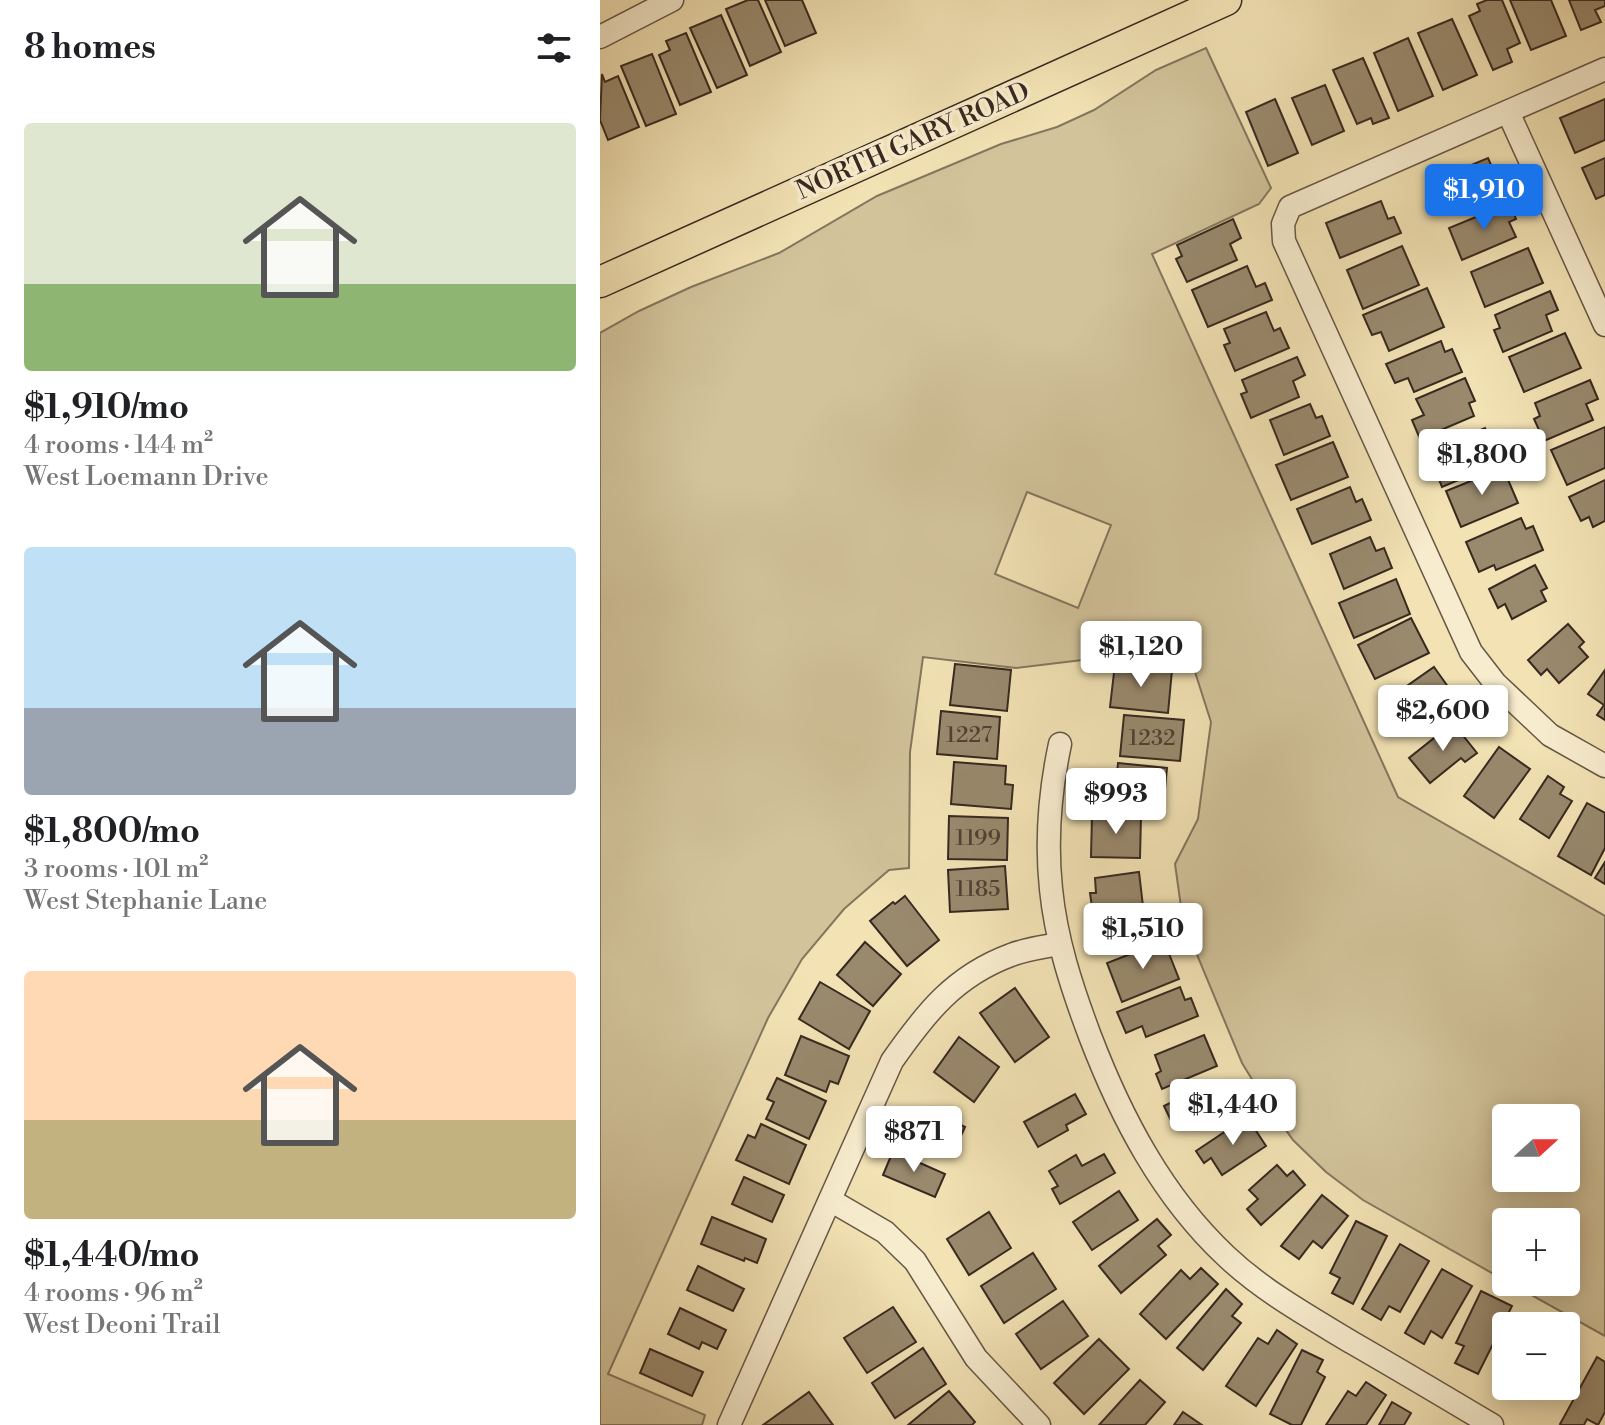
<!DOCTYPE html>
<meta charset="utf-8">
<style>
:root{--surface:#fff;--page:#f6f6f6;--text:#202124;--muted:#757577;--accent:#1a73e8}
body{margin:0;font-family:"Libre Bodoni",serif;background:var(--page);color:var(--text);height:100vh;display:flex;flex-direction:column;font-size:30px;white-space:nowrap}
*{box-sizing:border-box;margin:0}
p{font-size:26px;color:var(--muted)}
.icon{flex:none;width:44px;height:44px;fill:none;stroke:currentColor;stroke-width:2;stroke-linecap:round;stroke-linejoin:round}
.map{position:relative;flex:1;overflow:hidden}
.details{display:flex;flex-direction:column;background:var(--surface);width:600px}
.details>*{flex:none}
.needle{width:52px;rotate:69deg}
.fabs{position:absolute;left:892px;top:1104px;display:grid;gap:16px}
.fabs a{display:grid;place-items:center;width:88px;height:88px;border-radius:8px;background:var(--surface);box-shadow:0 4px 20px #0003;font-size:40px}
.price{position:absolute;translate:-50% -68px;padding:0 18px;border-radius:8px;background:#fff;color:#222;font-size:26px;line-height:52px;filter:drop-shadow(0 2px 4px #0008)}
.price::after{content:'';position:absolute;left:50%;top:48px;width:24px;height:18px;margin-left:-12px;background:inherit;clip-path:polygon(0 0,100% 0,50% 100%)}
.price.selected{background:var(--accent);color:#fff}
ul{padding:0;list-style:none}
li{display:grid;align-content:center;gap:16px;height:424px;padding:0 24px}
li span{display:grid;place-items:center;height:248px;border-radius:8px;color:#555}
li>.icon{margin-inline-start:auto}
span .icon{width:144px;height:144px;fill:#fffc;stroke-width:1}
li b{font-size:34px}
h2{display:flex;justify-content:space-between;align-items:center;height:96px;padding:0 24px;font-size:34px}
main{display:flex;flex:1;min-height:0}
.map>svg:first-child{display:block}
.green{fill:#d2c39b;stroke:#85765e;stroke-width:2;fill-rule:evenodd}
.building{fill:#99896d;stroke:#382920;stroke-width:2}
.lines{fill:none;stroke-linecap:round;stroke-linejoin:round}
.minor-casing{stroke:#665745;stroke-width:25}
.major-casing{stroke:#382920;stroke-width:33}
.minor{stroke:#f7ecce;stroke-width:22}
.major{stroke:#f2e2b4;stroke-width:30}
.labels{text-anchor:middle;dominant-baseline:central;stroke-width:7;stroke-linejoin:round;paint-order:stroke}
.number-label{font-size:22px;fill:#504133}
.street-label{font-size:26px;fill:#382920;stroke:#f7ecce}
</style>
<main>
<section class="details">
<h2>8 homes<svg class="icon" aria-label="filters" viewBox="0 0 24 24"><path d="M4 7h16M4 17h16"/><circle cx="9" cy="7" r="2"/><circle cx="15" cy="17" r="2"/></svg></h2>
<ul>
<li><span style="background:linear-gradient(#dfe7d0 65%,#8fb573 0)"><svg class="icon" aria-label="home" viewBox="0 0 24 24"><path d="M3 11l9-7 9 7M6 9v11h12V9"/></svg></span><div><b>$1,910/mo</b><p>4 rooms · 144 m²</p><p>West Loemann Drive</p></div></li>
<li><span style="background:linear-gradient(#bfe0f5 65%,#9aa5b1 0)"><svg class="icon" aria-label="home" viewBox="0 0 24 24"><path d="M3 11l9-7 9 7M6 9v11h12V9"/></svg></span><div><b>$1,800/mo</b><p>3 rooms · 101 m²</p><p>West Stephanie Lane</p></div></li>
<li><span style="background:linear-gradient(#ffd9b3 60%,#c2b280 0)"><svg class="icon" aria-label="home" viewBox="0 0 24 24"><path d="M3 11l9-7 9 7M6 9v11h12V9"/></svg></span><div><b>$1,440/mo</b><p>4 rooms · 96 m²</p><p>West Deoni Trail</p></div></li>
</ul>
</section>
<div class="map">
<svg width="1005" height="1425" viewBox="0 0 1005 1425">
<rect width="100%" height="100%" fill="#f2e2b4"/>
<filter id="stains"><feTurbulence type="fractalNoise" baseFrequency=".0025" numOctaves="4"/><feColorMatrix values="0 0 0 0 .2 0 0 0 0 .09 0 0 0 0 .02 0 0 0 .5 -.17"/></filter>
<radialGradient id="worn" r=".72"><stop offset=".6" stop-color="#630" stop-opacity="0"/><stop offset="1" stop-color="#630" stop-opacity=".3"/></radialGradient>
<path class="green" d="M606 48 671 188 659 204 552 254 798 797 1005 916V1336L908 1282H966V1222H906V1281L763 1200 726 1172 693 1140 666 1102 642 1063 583 921 575 864 598 819 611 722 595 672 499 658 416 668 323 657 310 752 309 868 289 870 244 909 202 959 168 1018 8 1374 105 1415 102 1425H0V333L39 311 91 287 179 253 277 196 401 144 457 127 494 110 556 70ZM427 492 511 525 478 608 395 574ZM906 1118H966V1178H906Z"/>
<g class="building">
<polygon points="148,0 158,0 181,52 150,66 126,9"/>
<polygon points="165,0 202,0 216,33 185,46"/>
<polygon points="887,0 902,0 920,43 907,49 912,62 893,70 869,16 880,11 877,4"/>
<polygon points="910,0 951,0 966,36 931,50"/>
<polygon points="969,0 1005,0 1005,6 995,10 1001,22 981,30"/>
<polygon points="121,15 147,75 117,88 90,28"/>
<polygon points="852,19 877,75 843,90 818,33"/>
<polygon points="86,33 111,92 80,105 59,55 70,50 66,41"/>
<polygon points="808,38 833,96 798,111 774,53"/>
<polygon points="52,54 76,114 46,126 21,66"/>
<polygon points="763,58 789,118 773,124 771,118 757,124 733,70"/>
<polygon points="2,74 5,82 18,76 39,127 8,140 0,120"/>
<polygon points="725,85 744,131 712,145 692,98"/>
<polygon points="675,99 698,153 668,166 646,112"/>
<polygon points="1005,99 1005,140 975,153 960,118"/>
<polygon points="888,158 901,188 846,212 833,181"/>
<polygon points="1005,158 1005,195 996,199 982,168"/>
<polygon points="781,201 788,219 794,217 801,233 740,258 726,223"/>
<polygon points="910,203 916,219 909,222 916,237 862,260 849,228"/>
<polygon points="633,219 641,238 630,244 637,260 587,282 576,259 582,256 577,245"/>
<polygon points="802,246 819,285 763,309 747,270"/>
<polygon points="928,248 943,283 885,307 871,272"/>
<polygon points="647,266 656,287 665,283 672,300 608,327 592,290"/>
<polygon points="827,288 844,327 789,351 781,332 772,335 763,315"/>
<polygon points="950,291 958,310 946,315 952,331 903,352 894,330 900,328 895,315"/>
<polygon points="666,312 674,331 680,328 689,348 635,371 624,345 630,343 624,329"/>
<polygon points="965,333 981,368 924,392 909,357"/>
<polygon points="841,341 845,352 852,349 862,372 814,392 808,378 795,383 786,364"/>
<polygon points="697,357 705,375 693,381 699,397 651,418 641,394 647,392 642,380"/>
<polygon points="865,378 875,401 869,403 874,416 820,439 812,420 824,415 816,399"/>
<polygon points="990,380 998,399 986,404 993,420 944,441 934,419 940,416 935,403"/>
<polygon points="710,404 716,418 722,416 730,436 684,455 670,420"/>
<polygon points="1005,427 1005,468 967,485 951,450"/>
<polygon points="885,428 899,463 842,487 828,452"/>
<polygon points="733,442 748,477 691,500 676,465"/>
<polygon points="903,468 918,503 861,527 846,491"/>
<polygon points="1005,480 1005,521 993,527 989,517 981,521 969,497"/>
<polygon points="750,487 756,502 762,499 771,520 712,544 697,509"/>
<polygon points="921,518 926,529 933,526 943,550 896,570 894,565 879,572 866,542"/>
<polygon points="770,537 776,551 784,548 792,568 744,589 730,554"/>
<polygon points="935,565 947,588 941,591 946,601 912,619 905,604 898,608 889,589"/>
<polygon points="796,579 810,614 754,638 739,603"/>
<polygon points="811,618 829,653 775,679 758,645"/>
<polygon points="968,624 984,642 979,647 988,657 959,683 947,669 941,675 928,660"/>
<polygon points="355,664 411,670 407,711 350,705"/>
<polygon points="515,664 572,670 568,713 510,707"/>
<polygon points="834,667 856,698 806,733 784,702"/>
<polygon points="1005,670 1005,720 997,715 1004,705 988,694"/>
<polygon points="341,711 400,717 397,759 337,754"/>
<polygon points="524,715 584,720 580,761 520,756"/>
<polygon points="853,723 877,753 865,762 861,758 830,783 809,758"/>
<polygon points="899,747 930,769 894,818 864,796"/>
<polygon points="354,762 406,766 405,784 413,785 411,809 351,804"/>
<polygon points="518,763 567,768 563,810 514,806"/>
<polygon points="948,776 964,787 960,794 972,801 949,838 920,819"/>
<polygon points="987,803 1005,813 1005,848 991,875 958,856"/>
<polygon points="492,815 541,816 540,858 491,857"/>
<polygon points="349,816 408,818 407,860 348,859"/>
<polygon points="1005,862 1005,884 995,878"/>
<polygon points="405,866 408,909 350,912 348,870"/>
<polygon points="539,872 544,915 494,921 490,893 496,893 495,878"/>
<polygon points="305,896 339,940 307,966 270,921 293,902 295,904"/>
<polygon points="564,941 579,979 522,1002 507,963"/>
<polygon points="265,942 301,974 273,1006 237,975"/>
<polygon points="220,982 270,1011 249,1049 199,1019"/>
<polygon points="580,987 585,1000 591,998 598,1016 546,1037 542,1026 526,1033 517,1012"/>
<polygon points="415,988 449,1037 415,1062 380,1013"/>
<polygon points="604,1035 617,1066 562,1089 556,1074 561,1071 555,1055"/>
<polygon points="201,1036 249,1056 238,1084 230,1081 226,1092 185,1075"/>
<polygon points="359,1037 399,1067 374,1102 334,1072"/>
<polygon points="177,1078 226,1101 209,1139 166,1119 174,1102 167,1099"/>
<polygon points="611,1083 625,1113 593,1129 588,1120 574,1127 564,1106"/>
<polygon points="475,1094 486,1114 466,1125 468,1130 438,1147 424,1122"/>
<polygon points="328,1109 365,1127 353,1153 302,1129 310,1111 324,1117"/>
<polygon points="647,1117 666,1146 622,1175 611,1158 604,1163 596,1151"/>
<polygon points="161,1124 206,1145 189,1184 136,1160 148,1135 155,1138"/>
<polygon points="293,1151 345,1174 335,1197 283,1175"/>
<polygon points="504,1154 515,1173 460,1204 452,1189 458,1186 449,1171 476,1155 482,1166"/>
<polygon points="677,1165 687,1176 693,1171 705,1185 661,1225 647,1209 658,1199 649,1190"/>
<polygon points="144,1177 184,1195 172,1222 132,1204"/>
<polygon points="519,1191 538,1220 492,1250 473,1222"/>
<polygon points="722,1195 748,1216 722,1248 713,1241 699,1259 681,1246"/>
<polygon points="389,1212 411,1248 369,1275 347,1239"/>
<polygon points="112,1217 166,1239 157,1263 145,1258 144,1261 101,1244"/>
<polygon points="557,1219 571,1235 558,1246 566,1255 521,1293 499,1266"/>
<polygon points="756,1221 787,1236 753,1304 732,1293 740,1278 730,1273"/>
<polygon points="800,1244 829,1261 800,1312 789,1306 781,1320 762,1309"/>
<polygon points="433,1253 456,1289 404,1323 381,1286"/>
<polygon points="98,1266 144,1289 133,1311 87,1290"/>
<polygon points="601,1268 618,1284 566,1339 540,1314 581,1270 590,1279"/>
<polygon points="842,1269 872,1286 842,1338 831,1331 824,1344 805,1333"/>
<polygon points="626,1289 642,1304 632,1316 641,1323 603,1370 577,1348"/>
<polygon points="881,1291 912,1306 878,1374 855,1363 864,1346 856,1343"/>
<polygon points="463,1301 488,1336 441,1369 416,1334"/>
<polygon points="293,1307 316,1342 267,1373 244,1338"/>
<polygon points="80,1308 126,1330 117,1349 102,1342 99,1349 68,1334"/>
<polygon points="677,1330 697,1344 656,1406 626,1386 658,1338 668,1344"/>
<polygon points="499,1339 529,1369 484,1414 454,1383"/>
<polygon points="323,1348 346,1384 295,1418 272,1383"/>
<polygon points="50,1349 103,1372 92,1396 40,1373"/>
<polygon points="702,1350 723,1360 717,1372 725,1377 701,1425 692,1425 670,1414"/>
<polygon points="997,1357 1005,1362 1005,1412 998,1425 987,1419 984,1425 962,1425 960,1424"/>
<polygon points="540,1380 565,1402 545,1425 499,1425"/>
<polygon points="766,1382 786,1395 766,1425 726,1425 748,1391 756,1396"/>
<polygon points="914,1386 931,1386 927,1394"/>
<polygon points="349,1391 375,1422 372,1425 308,1425"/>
<polygon points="209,1392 233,1425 163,1425"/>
<polygon points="792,1402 811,1413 804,1425 779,1425"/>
<polygon points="583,1412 602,1425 574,1425"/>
</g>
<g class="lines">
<g class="minor-casing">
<g id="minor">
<polyline points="0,37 72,0"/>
<polyline points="1005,69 690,207 683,224 684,241 871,652 895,683 950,735 1005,766"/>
<polyline points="908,112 1005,325"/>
<path d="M460 744C450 791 446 842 451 889 456 940 472 988 490 1036 521 1117 562 1196 626 1256 663 1291 708 1316 751 1342 798 1369 845 1397 892 1425"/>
<polyline points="230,1200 285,1232 315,1261 376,1358 439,1425"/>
<path d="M129 1425 292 1061C325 1014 354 976 411 955 426 949 444 947 459 944"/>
</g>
</g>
<g class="major-casing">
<polyline id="major" points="0,282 626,0"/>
</g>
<use href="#minor" class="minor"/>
<use href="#major" class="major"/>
</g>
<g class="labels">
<g class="number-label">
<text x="369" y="735">1227</text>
<text x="552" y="738">1232</text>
<text x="378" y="838">1199</text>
<text x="378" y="889">1185</text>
</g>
<g class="street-label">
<text transform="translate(313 141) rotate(-24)">NORTH GARY ROAD</text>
</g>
</g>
<rect width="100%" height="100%" filter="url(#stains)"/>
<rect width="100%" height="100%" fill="url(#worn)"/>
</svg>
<div class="fabs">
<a><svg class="needle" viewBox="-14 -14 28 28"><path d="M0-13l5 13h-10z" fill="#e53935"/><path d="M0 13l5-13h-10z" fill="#757577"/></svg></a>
<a>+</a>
<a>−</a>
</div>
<b class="price selected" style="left:884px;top:232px">$1,910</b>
<b class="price" style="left:882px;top:497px">$1,800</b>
<b class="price" style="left:541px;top:689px">$1,120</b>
<b class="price" style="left:843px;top:753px">$2,600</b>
<b class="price" style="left:516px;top:836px">$993</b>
<b class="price" style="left:543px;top:971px">$1,510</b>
<b class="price" style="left:633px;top:1147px">$1,440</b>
<b class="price" style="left:314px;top:1174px">$871</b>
</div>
</main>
